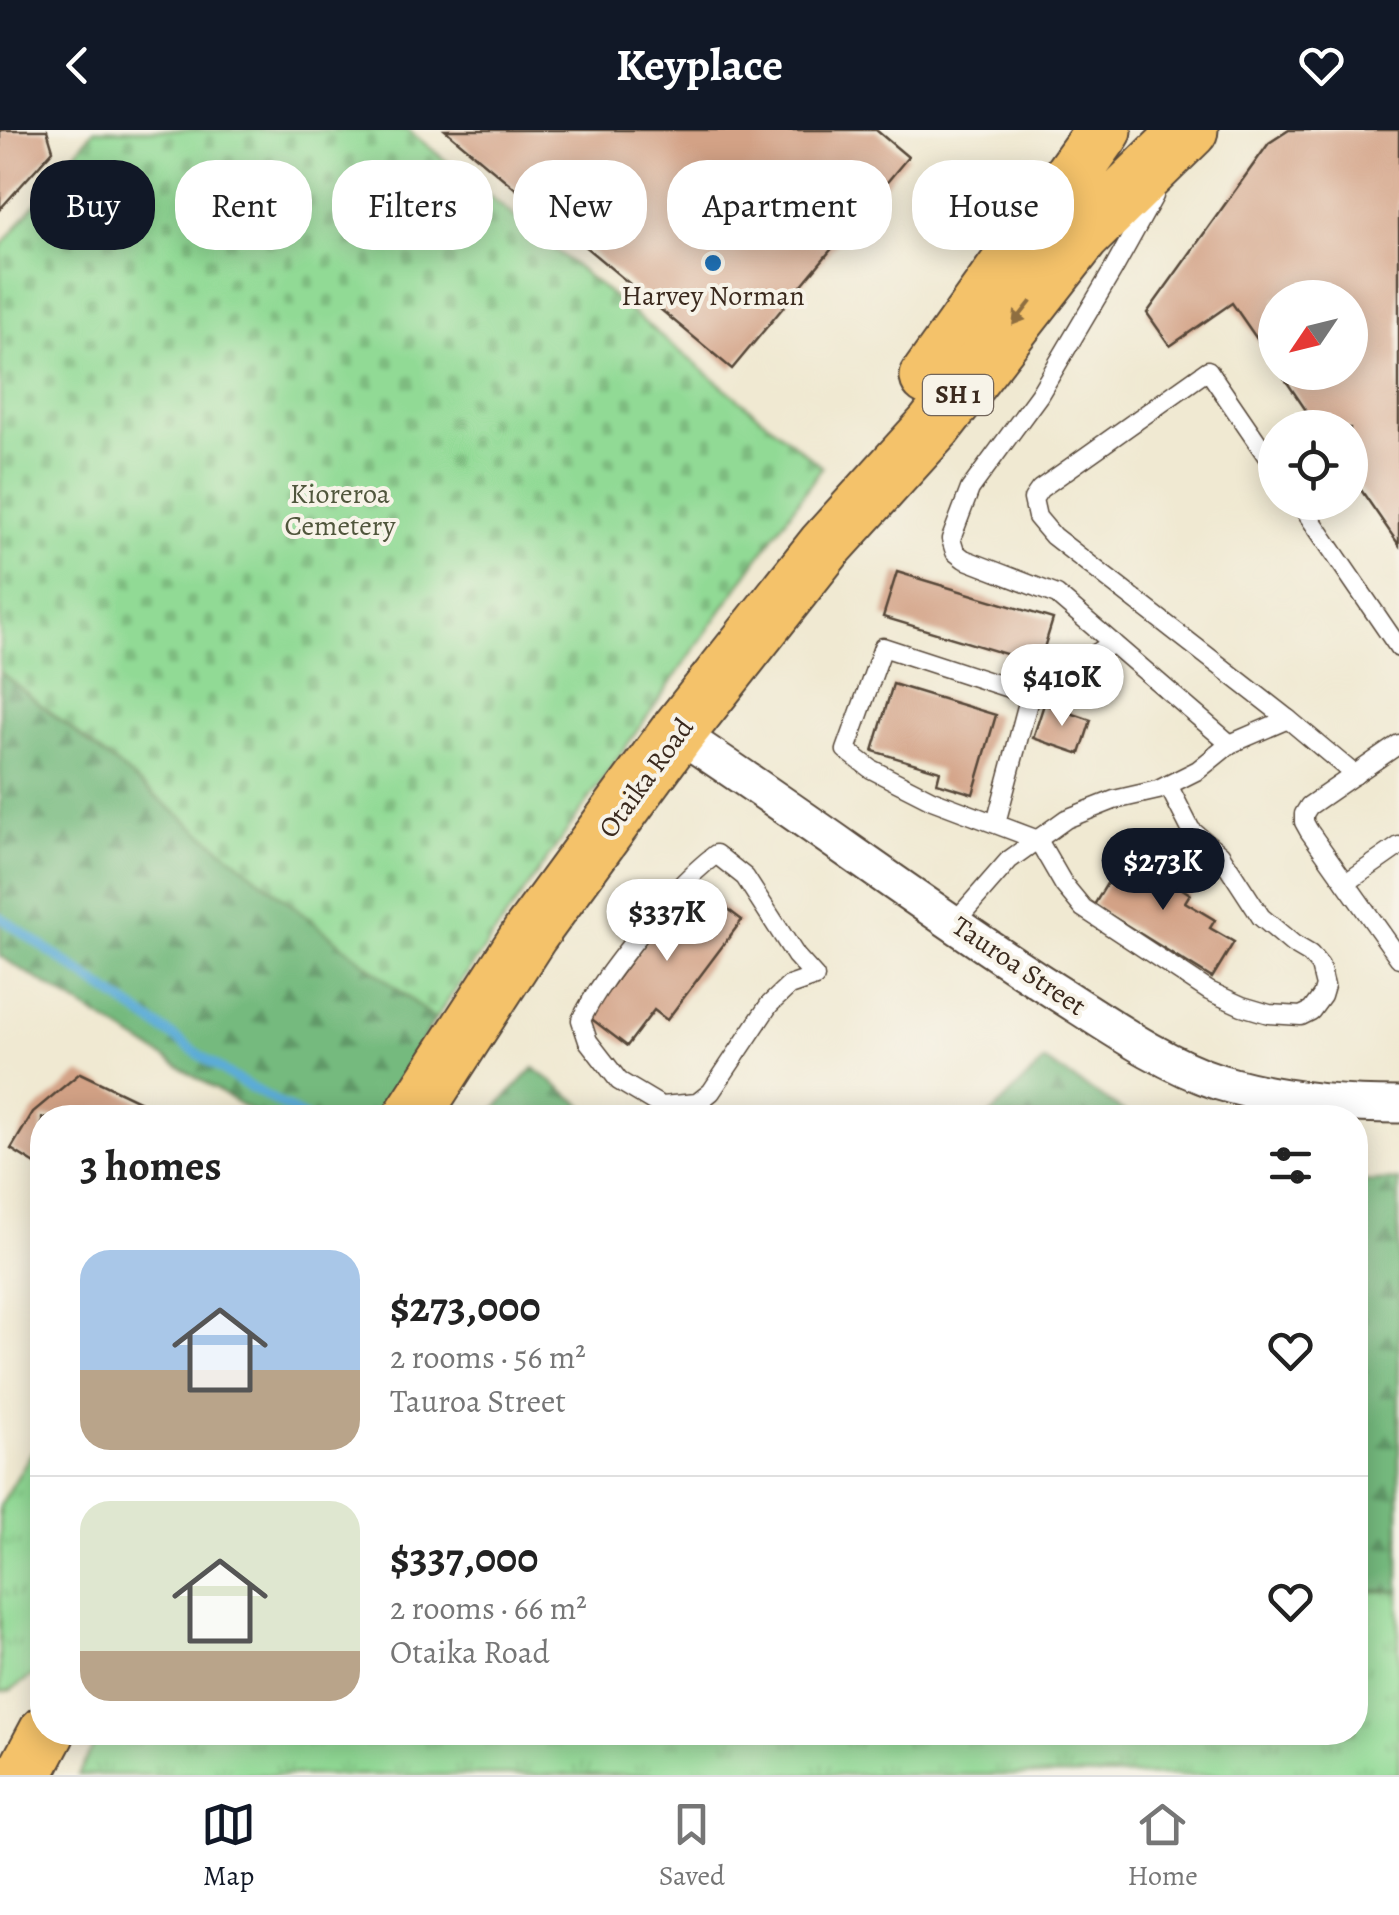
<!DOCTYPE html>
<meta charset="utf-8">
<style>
:root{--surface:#fff;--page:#f2f2f2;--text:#222;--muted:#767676;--line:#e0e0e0;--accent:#111827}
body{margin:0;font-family:Alegreya,serif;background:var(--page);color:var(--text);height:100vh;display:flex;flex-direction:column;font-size:38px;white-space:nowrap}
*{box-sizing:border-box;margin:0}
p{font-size:32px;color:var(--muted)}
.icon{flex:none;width:55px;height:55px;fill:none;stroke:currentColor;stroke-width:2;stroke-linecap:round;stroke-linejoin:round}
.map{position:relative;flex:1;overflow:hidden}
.drawer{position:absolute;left:30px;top:975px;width:1338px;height:640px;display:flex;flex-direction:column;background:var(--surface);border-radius:40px;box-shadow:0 5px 25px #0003}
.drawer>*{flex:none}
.top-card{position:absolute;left:30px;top:30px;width:1340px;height:90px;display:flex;gap:20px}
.needle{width:65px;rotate:235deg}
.controls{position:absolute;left:1258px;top:150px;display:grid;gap:20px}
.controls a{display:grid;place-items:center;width:110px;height:110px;border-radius:50%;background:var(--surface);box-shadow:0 5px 25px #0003;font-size:50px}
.price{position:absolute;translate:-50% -85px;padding:0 22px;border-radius:35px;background:#fff;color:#222;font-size:32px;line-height:65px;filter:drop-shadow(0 2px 5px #0008)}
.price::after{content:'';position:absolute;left:50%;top:60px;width:30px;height:22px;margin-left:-15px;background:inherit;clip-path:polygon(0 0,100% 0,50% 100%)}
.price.current{background:var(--accent);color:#fff}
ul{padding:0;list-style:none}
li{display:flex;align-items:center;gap:30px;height:250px;padding:0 50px}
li+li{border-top:2px solid var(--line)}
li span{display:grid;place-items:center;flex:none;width:280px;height:200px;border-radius:30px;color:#555}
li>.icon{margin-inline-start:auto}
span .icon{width:120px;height:120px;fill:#fffc;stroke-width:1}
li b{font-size:42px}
h2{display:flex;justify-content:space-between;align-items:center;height:120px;padding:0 50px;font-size:42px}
.chip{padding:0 35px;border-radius:40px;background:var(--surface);box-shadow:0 5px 25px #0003;font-size:35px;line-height:90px}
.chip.current{background:var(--accent);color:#fff}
header{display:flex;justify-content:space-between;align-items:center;height:130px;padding:0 50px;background:var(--accent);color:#fff;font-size:45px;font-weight:700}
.menu{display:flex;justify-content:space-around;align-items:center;height:140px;border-top:2px solid var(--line);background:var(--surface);font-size:28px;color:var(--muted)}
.menu a{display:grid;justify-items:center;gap:5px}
.menu .current{color:var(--accent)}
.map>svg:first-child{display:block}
.grass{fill:url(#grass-tufts);stroke:#66825a;stroke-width:2.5}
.forest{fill:url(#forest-firs);stroke:#58724e;stroke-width:2.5}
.cemetery{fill:url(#cemetery-stones);stroke:#66825a;stroke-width:2.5}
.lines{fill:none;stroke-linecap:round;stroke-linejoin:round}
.stream{stroke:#5cacd7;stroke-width:10}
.building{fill:#d3a286}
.lane-casing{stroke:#564739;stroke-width:21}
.street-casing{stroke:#564739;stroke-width:39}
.highway-casing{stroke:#564739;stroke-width:59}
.lane{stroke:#fff;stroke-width:18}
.street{stroke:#fff;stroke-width:35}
.highway{stroke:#f4c26a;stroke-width:55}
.oneway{fill:#8e6e40}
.poi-dot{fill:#1f6fb2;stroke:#f7f3e8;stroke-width:4}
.labels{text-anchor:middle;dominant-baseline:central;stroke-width:8;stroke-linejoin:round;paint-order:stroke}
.shield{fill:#f7f3e8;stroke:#73665b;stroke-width:2.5}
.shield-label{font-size:25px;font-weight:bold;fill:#3b2a1e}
.poi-label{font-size:28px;fill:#3b2a1e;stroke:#f7f3e8}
.park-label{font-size:28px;fill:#50563c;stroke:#f7f3e8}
.street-label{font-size:28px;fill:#3b2a1e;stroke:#f7f3e8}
</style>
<header><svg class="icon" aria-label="back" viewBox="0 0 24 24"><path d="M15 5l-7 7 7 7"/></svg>Keyplace<svg class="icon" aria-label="heart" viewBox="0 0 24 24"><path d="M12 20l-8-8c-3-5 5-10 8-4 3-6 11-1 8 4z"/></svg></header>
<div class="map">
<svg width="1399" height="1645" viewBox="0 0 1399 1645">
<defs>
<pattern id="grass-tufts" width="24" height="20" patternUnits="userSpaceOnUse" patternTransform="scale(2.5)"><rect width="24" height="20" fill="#91da95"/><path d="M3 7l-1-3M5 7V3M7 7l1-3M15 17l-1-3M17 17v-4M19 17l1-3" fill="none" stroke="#7ebb80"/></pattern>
<pattern id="forest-firs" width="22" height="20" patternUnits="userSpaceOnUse" patternTransform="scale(2.5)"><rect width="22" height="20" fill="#74ba7e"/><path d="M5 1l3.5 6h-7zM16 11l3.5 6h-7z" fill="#609767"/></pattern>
<pattern id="cemetery-stones" width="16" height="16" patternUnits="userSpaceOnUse" patternTransform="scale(2.5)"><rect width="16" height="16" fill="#91da95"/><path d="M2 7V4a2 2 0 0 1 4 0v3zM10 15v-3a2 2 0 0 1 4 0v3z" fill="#7ebb80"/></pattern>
</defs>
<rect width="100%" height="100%" fill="#f7f3e8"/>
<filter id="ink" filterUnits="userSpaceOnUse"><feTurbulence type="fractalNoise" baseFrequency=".01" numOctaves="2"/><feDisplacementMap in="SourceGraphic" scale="20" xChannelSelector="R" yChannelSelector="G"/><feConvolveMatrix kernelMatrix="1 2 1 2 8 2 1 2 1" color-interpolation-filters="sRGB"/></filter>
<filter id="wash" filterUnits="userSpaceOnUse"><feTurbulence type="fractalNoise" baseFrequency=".0048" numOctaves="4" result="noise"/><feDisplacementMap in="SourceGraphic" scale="40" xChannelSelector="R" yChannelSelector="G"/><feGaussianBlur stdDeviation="2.25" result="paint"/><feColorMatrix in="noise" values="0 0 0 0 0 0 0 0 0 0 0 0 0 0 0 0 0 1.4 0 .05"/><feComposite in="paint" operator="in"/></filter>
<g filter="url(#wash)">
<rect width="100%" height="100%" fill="#f0e9d2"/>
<g class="grass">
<polygon points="42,1305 42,1539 11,1560 0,1562 0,1376"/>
<polygon points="1355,1461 1399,1461 1399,1645 78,1645 101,1602 1355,1602"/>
</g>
<g class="forest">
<polygon points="0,542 435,889 378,987 261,987 0,826"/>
<polygon points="1044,931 1045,931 1133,987 988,987"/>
<polygon points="534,938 598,987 487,987"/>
<polygon points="1399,1050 1399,1461 1355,1461 1355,1052"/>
</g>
<polygon class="cemetery" points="94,0 408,0 822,337 435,889 0,542 0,118"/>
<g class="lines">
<polyline class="stream" points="0,787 229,945 305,988"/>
</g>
<g id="blocks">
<g class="building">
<polygon points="0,0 47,0 53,20 0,79"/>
<polygon points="445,0 876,0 908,27 732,239"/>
<polygon points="1289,0 1399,0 1399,415 1350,344 1350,298 1318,298 1280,242 1350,242 1350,168 1275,168 1275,235 1232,173 1170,216 1147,183 1269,13"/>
<polygon points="897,442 1053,489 1039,534 883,487"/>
<polygon points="893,554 996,585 973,664 937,653 940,641 873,621"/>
<polygon points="1044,574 1091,590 1080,624 1033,608"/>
<polygon points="1129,717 1177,747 1173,753 1190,764 1185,772 1215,790 1210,798 1234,812 1212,848 1094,775"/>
<polygon points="690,751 742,790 667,890 654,880 627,916 589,887"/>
<polygon points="80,943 174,988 42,988 42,1038 11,1019 33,982"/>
</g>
</g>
</g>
<g filter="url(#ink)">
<use href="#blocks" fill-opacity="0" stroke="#564739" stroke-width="2.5"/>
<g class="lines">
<g class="lane-casing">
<g id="lane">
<polyline points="1154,66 1113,140 1039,265 970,359 951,409 955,422 964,429 1057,465 1230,614"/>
<polyline points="1299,372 1399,518"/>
<polyline points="1030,565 1113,513"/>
<polyline points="1288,589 1355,645"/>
<polyline points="1399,614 1309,676 1304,684 1304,692 1309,701 1399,828"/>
<polyline points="996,693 1030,565 883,517 846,620 871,639 932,670 1038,710 1064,755 1083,778 1209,861 1242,876 1269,884 1301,886 1311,881 1322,866 1325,856 1320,836 1310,824 1293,814 1261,787 1220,724 1191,700 1168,655"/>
<path d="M716 724 745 747 796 826 815 847 789 856 769 875 711 962 697 973 661 976 619 951 588 911 581 890C596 859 618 832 639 805 663 775 686 747 716 724Z"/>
<polyline points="1346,753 1399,716"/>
<polyline points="954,793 1009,730 1066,689 1114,670 1158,660 1198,640 1230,614 1288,589 1053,406 1037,387 1033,369 1040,359 1208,240 1275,338"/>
</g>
</g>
<g class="street-casing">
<path id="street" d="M677 603C804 686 925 778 1053 860 1104 892 1161 933 1219 952 1278 970 1338 975 1399 975"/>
</g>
<g class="highway-casing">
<g id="highway">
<polyline points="928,247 1104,0"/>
<polyline points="411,988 530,804 677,603 825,416 934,296 1082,106 1190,0"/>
<polyline points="24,1645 47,1602"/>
</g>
</g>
<use href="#lane" class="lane"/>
<use href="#street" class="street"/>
<use href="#highway" class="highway"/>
</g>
<defs><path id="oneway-solid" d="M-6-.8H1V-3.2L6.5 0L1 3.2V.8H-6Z" transform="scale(2.5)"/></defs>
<use class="oneway" href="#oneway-solid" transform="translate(1022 183) rotate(128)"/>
</g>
<circle class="poi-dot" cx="713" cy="133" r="10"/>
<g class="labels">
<rect class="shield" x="923" y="245" width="70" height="40" rx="8"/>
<g class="shield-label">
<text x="958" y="265">SH 1</text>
</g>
<g class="poi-label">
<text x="713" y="166">Harvey Norman</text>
</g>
<g class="park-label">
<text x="340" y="364">Kioreroa<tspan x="340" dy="32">Cemetery</tspan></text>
</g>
<g class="street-label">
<text transform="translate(646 648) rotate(-54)">Otaika Road</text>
<text transform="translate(1019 836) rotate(34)">Tauroa Street</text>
</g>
</g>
</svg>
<div class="controls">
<a><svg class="needle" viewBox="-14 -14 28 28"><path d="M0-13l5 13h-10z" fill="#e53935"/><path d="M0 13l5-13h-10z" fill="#767676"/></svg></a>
<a><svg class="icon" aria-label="locate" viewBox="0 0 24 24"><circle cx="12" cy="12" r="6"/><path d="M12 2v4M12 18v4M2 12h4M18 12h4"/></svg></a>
</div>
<b class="price" style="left:1062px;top:599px">$410K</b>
<b class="price current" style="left:1163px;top:783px">$273K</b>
<b class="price" style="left:667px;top:834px">$337K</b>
<div class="top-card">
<a class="chip current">Buy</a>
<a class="chip">Rent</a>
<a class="chip">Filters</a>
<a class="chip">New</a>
<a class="chip">Apartment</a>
<a class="chip">House</a>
</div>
<section class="drawer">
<h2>3 homes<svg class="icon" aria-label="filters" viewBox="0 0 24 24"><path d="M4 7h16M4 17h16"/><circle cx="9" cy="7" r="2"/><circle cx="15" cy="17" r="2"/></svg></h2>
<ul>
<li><span style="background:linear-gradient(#a9c7e8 60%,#b9a48a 0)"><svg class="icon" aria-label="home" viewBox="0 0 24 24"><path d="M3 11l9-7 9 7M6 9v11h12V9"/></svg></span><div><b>$273,000</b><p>2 rooms · 56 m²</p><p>Tauroa Street</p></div><svg class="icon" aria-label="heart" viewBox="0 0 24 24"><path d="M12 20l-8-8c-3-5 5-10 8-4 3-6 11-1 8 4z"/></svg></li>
<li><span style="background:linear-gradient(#dfe7d0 75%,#b9a48a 0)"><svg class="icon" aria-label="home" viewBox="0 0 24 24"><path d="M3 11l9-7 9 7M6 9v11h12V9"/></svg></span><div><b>$337,000</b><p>2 rooms · 66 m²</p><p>Otaika Road</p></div><svg class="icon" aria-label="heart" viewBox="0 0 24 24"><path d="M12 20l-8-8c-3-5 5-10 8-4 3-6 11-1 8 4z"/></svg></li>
</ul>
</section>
</div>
<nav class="menu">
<a class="current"><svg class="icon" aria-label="map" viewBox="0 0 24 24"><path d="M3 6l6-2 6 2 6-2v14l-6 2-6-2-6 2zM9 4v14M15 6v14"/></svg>Map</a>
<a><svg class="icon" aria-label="saved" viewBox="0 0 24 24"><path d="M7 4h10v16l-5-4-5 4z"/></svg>Saved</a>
<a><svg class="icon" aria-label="home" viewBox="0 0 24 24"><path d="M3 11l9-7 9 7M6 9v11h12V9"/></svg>Home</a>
</nav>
